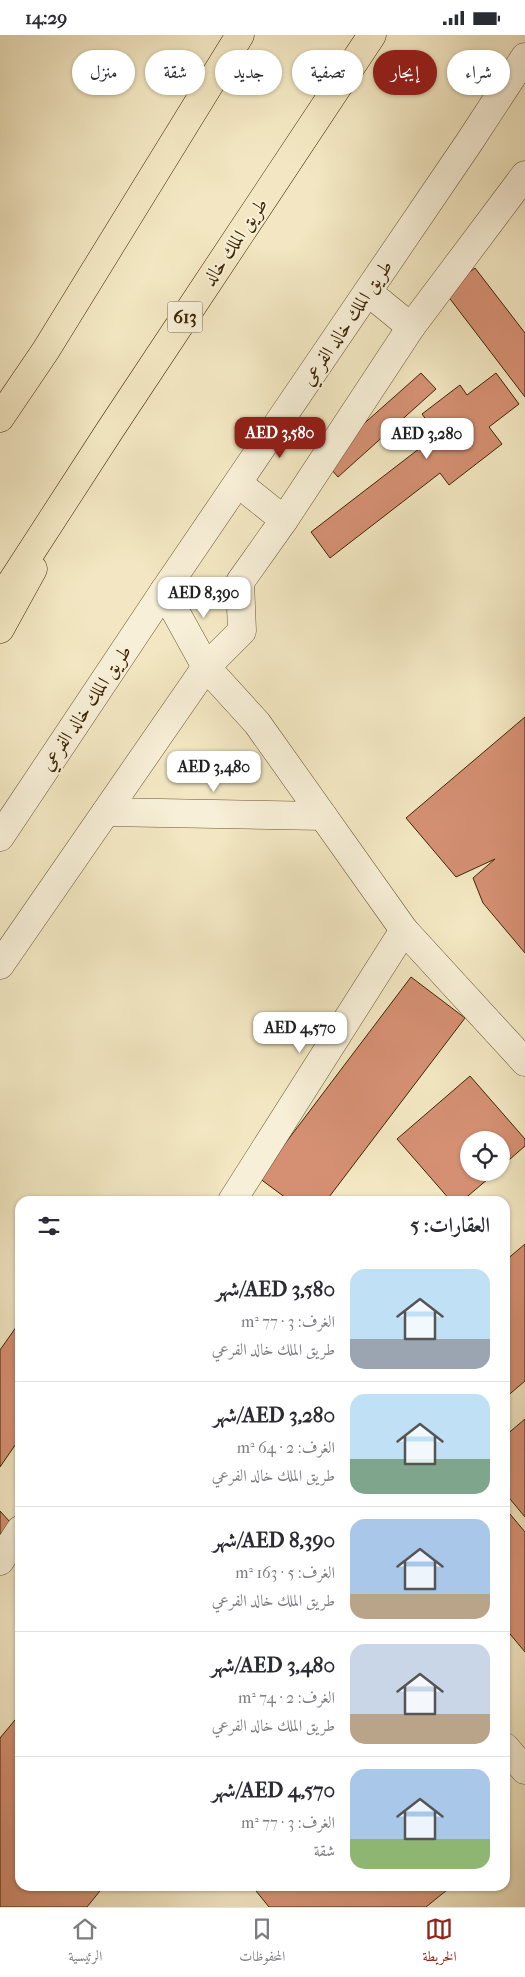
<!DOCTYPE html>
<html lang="ar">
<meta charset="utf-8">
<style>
:root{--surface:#fff;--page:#f7f7f7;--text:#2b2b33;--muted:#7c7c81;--line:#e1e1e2;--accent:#8f2418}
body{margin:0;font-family:"IM FELL French Canon",Amiri,serif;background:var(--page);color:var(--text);direction:rtl;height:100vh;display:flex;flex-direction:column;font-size:19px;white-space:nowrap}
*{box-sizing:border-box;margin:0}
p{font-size:16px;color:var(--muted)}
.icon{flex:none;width:28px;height:28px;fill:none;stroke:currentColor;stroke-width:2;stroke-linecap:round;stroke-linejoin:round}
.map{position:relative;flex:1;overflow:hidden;direction:ltr}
.details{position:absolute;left:15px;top:1161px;width:495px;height:695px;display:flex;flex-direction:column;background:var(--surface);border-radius:15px;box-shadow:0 1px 4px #0004;direction:rtl}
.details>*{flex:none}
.top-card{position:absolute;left:15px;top:15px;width:495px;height:45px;direction:rtl;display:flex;gap:10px}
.controls{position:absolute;left:460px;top:1096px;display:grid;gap:10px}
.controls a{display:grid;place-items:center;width:50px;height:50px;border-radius:50%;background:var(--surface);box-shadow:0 1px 4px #0004;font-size:25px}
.price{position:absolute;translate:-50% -42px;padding:0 11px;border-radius:10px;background:#fff;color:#222;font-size:16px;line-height:32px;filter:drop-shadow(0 1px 2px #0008)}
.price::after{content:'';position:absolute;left:50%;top:30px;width:15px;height:11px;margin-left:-8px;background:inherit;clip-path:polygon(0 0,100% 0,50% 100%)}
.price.selected{background:var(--accent);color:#fff}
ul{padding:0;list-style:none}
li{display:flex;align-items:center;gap:15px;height:125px;padding:0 20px}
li+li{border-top:1px solid var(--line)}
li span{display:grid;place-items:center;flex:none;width:140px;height:100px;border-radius:15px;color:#555}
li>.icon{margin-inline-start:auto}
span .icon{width:60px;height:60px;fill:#fffc;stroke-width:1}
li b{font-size:21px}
h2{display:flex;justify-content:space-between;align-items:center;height:60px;padding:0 20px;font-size:21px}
.chip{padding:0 18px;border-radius:22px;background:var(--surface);box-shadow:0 1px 4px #0004;font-size:18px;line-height:45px}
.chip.selected{background:var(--accent);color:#fff}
.status{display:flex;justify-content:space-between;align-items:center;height:35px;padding:0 25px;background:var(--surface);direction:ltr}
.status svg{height:14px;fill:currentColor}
.menu{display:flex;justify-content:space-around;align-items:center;height:70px;border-top:1px solid var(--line);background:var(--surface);font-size:14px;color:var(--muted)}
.menu a{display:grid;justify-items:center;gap:2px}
.menu .selected{color:var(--accent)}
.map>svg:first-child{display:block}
.building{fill:#d59073;stroke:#3e2603}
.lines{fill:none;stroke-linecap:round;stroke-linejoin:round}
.minor-casing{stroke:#6b5633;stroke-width:29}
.major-casing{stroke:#3e2603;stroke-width:29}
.highway-casing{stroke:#3e2603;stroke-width:29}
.minor{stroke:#f7efd7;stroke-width:28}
.major{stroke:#f2e7c2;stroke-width:28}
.highway{stroke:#f2e7c2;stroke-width:28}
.labels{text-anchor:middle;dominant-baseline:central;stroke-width:4;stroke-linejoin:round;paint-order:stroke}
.shield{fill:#f7efd7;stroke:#766243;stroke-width:1}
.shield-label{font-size:18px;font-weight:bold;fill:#3e2603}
.street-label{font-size:19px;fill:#3e2603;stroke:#f7efd7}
</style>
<div class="status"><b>14:29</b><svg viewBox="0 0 49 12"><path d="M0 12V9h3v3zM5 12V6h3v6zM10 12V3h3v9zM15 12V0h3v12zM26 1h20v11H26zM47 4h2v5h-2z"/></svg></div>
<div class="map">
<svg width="525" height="1872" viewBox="0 0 525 1872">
<rect width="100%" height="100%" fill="#f2e7c2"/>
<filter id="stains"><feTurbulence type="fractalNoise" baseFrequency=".004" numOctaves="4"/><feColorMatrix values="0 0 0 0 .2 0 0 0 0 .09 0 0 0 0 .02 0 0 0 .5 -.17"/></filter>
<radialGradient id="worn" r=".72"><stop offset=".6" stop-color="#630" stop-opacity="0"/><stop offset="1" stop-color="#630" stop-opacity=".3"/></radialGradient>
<g class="building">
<polygon points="475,233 525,298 525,362 444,256"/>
<polygon points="421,338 436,354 338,442 323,425"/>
<polygon points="496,338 519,369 489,392 502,409 449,450 440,438 330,523 311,497 437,400 422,379 460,350 467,360"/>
<polygon points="525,682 525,918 483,868 473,843 495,824 456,842 406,783"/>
<polygon points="411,942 465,983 326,1166 290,1166 259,1143"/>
<polygon points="470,1041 525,1104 525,1111 501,1132 501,1105 469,1105 469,1138 495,1138 462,1166 451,1166 397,1104"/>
<polygon points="525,1209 525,1346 505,1363 505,1226"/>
<polygon points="19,1288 20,1403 0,1432 0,1315"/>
<polygon points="525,1384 525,1482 505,1458 505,1401"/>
<polygon points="505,1473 525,1497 525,1617 505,1593"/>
<polygon points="0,1476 11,1488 0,1499"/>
<polygon points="20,1679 20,1851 104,1851 87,1872 0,1872 0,1703"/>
<polygon points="252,1851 452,1851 426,1872 269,1872"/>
</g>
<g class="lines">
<g class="minor-casing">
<g id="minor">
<polyline points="368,257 411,292 525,140"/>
<polyline points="238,448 284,485 411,292"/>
<polyline points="164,556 206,632 242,596 240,547 284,485"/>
<polyline points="106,777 323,781"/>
<polyline points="0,802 164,556 468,109 525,22"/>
<polyline points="0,930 206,632 257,688 404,895 525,1027"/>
<polyline points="232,1166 404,895"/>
<polyline points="0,1526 20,1495"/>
<polyline points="505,1712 525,1735"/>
</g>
</g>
<g class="major-casing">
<polyline id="major" points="0,594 33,534"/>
</g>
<g class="highway-casing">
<g id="highway">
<polyline points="0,383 46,315 240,0"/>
<polyline points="0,565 110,395 372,0"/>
</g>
</g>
<use href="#minor" class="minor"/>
<use href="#major" class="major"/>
<use href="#highway" class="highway"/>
</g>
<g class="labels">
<rect class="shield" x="167.5" y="266.5" width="35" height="31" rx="4"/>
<g class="shield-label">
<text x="185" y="282">613</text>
</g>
<g class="street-label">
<text transform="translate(235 207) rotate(-56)">طريق الملك خالد</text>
<text transform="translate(347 288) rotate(-56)">طريق الملك خالد الفرعي</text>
<text transform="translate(86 673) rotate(-56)">طريق الملك خالد الفرعي</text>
</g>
</g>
<rect width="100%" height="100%" filter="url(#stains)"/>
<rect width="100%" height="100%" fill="url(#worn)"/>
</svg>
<div class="controls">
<a><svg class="icon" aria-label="locate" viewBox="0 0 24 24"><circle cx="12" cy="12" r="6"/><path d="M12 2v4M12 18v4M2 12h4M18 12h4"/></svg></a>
</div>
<b class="price selected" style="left:280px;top:424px">AED 3,580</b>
<b class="price" style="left:427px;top:425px">AED 3,280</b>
<b class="price" style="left:204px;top:584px">AED 8,390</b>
<b class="price" style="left:214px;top:758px">AED 3,480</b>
<b class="price" style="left:300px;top:1019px">AED 4,570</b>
<div class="top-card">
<a class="chip">شراء</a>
<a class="chip selected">إيجار</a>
<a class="chip">تصفية</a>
<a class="chip">جديد</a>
<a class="chip">شقة</a>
<a class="chip">منزل</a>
</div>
<section class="details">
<h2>العقارات: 5<svg class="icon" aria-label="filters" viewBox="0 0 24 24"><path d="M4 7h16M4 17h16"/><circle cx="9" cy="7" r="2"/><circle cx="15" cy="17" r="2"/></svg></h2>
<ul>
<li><span style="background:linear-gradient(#bfe0f5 70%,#9aa5b1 0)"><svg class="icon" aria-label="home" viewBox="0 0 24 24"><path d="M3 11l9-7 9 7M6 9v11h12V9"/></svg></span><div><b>AED 3,580/شهر</b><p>الغرف: 3 · 77 m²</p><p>طريق الملك خالد الفرعي</p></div></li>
<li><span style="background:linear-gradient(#bfe0f5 65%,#7fa58c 0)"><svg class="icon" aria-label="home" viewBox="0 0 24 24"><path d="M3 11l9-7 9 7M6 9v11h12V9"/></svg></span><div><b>AED 3,280/شهر</b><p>الغرف: 2 · 64 m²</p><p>طريق الملك خالد الفرعي</p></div></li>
<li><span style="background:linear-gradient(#a9c7e8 75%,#b9a48a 0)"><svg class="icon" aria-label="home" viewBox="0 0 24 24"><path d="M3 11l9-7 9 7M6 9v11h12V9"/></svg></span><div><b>AED 8,390/شهر</b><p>الغرف: 5 · 163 m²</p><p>طريق الملك خالد الفرعي</p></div></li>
<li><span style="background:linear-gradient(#c9d6e8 70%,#b9a48a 0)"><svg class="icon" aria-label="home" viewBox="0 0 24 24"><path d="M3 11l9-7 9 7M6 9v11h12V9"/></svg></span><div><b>AED 3,480/شهر</b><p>الغرف: 2 · 74 m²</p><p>طريق الملك خالد الفرعي</p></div></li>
<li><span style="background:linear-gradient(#a9c7e8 70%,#8fb573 0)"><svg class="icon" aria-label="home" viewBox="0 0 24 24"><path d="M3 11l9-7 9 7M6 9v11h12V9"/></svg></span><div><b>AED 4,570/شهر</b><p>الغرف: 3 · 77 m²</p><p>شقة</p></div></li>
</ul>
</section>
</div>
<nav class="menu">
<a class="selected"><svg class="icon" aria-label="map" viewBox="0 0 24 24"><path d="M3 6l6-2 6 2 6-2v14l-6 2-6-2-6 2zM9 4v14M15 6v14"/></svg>الخريطة</a>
<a><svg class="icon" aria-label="saved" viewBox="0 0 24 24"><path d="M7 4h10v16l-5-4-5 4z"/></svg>المحفوظات</a>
<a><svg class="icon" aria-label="home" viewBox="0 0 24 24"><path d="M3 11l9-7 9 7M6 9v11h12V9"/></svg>الرئيسية</a>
</nav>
